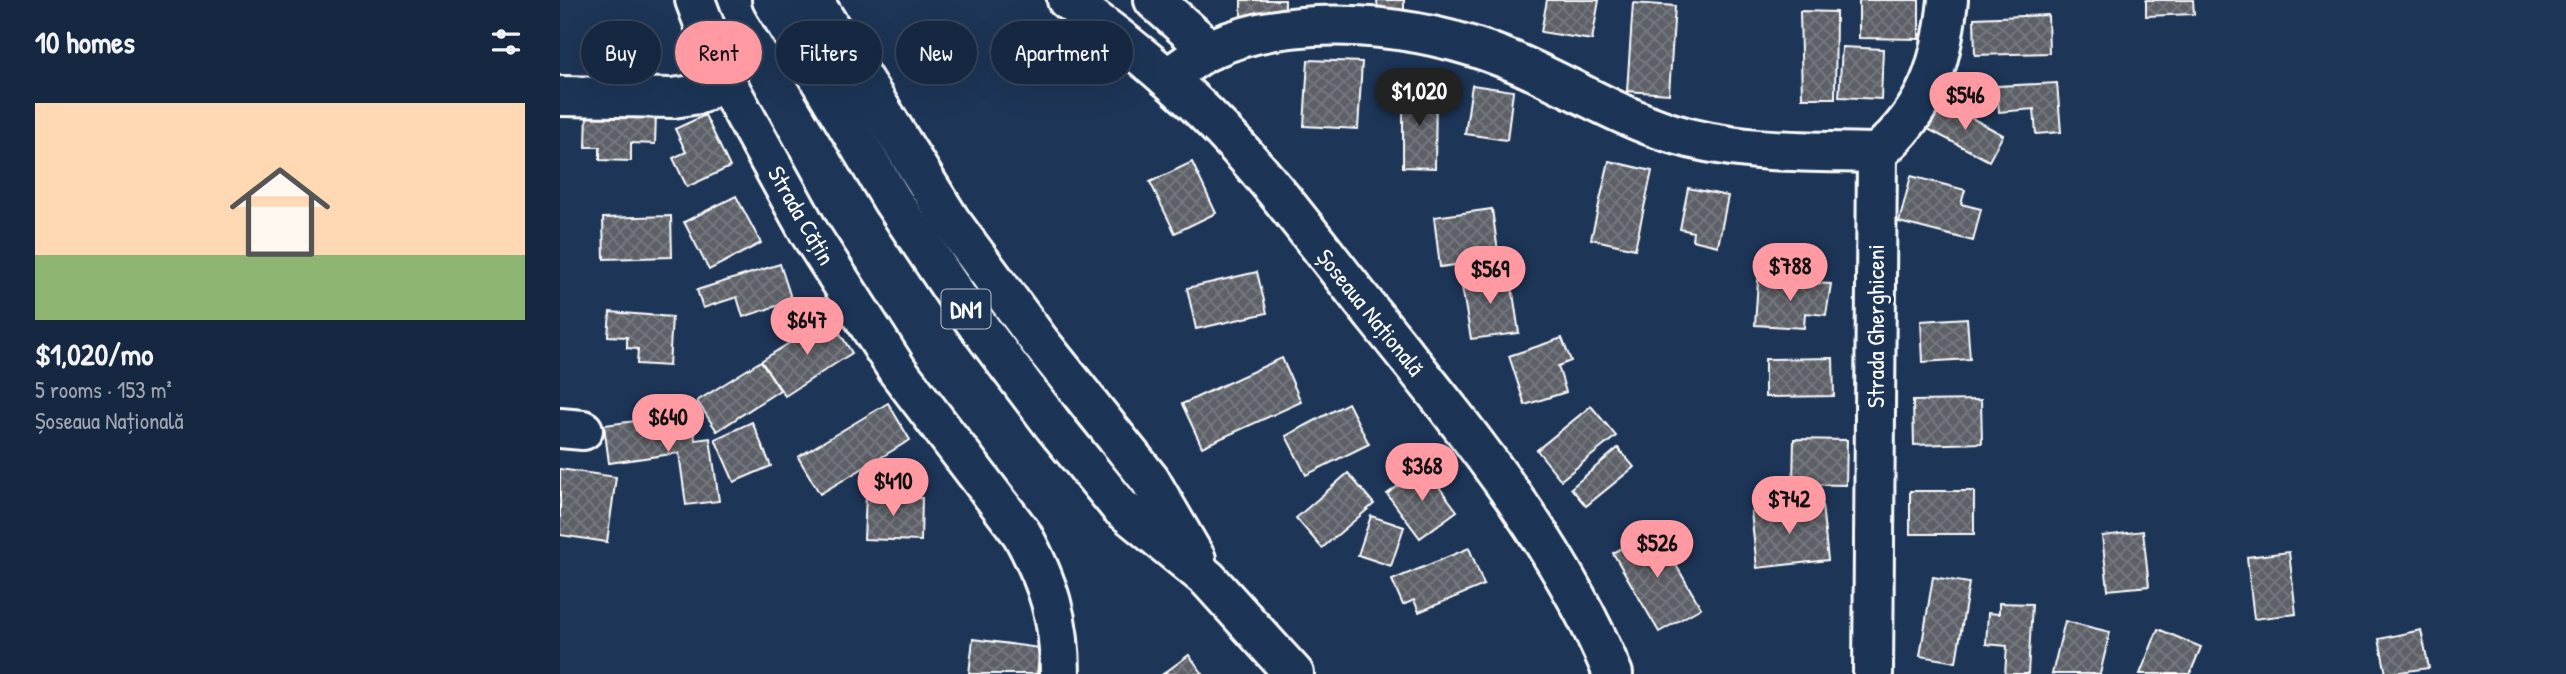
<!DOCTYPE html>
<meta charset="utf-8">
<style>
:root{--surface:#162841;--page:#23344c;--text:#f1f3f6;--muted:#9ea6b1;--line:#35445a;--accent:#ff9aa2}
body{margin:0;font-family:"Patrick Hand",sans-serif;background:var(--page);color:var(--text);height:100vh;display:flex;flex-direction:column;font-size:26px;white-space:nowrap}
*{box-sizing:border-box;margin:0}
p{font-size:23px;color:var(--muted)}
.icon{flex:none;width:38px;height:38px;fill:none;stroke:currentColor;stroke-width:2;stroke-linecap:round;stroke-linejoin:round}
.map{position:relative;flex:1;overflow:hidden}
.side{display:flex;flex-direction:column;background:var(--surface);width:560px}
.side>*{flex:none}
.banner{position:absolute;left:21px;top:21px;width:665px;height:63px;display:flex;gap:14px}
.price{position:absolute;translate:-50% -60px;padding:0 16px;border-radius:24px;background:var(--accent);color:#111;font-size:23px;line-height:46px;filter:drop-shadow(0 2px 4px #0008)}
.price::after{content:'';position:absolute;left:50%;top:42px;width:21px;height:16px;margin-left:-10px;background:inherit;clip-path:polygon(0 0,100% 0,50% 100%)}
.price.active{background:#222;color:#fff}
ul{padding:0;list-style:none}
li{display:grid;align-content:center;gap:14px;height:371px;padding:0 35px}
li+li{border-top:2px solid var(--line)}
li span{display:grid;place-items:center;height:217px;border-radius:0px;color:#555}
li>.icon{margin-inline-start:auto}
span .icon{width:126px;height:126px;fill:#fffc;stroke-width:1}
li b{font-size:30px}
h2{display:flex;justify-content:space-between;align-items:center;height:84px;padding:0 35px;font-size:30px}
.pill{padding:0 24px;border-radius:32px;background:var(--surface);box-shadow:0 7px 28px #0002,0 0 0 2px var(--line);font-size:24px;line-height:63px}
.pill.active{background:var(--accent);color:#111}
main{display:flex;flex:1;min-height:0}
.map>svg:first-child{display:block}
.building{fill:url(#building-cross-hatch);stroke:#fff;stroke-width:2}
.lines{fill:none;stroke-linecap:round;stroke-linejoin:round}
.minor-casing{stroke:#fff;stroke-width:44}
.highway-casing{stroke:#fff;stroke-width:44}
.minor{stroke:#1d3557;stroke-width:38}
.highway{stroke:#1d3557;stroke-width:38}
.labels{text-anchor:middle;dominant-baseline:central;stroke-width:6;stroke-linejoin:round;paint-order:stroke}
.shield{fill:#1d3557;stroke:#bbc2cd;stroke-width:2}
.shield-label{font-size:23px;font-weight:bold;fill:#fff}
.street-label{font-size:24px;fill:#fff;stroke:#1d3557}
</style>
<main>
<section class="side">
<h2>10 homes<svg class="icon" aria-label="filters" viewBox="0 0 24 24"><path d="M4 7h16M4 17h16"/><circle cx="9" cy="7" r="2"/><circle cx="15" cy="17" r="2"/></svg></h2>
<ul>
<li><span style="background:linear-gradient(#ffd9b3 70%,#8fb573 0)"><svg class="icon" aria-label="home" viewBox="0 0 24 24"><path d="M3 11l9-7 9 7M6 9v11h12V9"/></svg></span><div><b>$1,020/mo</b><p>5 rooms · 153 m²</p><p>Șoseaua Națională</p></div></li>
</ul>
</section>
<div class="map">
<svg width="2006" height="674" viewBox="0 0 2006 674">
<defs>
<pattern id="building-cross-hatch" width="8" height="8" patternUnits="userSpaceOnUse" patternTransform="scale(1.75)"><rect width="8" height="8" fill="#5d6167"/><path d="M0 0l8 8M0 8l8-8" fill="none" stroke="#75797e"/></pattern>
</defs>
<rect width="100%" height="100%" fill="#1d3557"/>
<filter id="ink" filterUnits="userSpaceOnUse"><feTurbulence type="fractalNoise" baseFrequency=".0143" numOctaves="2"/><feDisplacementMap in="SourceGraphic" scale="14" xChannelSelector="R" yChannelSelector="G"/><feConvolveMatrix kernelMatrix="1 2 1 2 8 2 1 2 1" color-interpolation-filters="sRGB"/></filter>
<g filter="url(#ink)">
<g class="building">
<polygon points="681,0 725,0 725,22 681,19"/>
<polygon points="817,0 844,0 844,12 818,12"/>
<polygon points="987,0 1039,0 1032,40 981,32"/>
<polygon points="1299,0 1359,0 1359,39 1299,38"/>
<polygon points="1586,0 1633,0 1634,14 1586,16"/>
<polygon points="1073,3 1115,6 1109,94 1067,91"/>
<polygon points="1240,11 1276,12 1275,98 1242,98"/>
<polygon points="1488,15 1489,53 1415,55 1414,18"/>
<polygon points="1282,47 1323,49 1321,99 1279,97"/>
<polygon points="748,60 802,62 798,129 744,126"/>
<polygon points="1497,83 1501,132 1476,134 1474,109 1439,112 1437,86"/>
<polygon points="912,85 953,91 947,140 905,134"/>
<polygon points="843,88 876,88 875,168 843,167"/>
<polygon points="1382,102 1443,135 1429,161 1368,129"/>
<polygon points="27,112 96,114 95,144 71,143 71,161 40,160 40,147 26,147"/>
<polygon points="145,115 170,167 127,187 113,158 126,152 115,129"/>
<polygon points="1049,161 1092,171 1075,249 1031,239"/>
<polygon points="632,162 656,213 615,233 590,182"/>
<polygon points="1351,176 1405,190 1401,204 1421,209 1413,241 1339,222"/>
<polygon points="1128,188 1168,196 1158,246 1132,240 1133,232 1120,229"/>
<polygon points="176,196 201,243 149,270 124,222"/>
<polygon points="932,209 939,259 880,267 874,217"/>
<polygon points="111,216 112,257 44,259 43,218"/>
<polygon points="220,264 232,301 183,317 177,297 143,308 137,290"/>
<polygon points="697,272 707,313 636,329 627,288"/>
<polygon points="950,273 959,333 911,339 901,281"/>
<polygon points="1198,280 1271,284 1266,315 1245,313 1244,328 1195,325"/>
<polygon points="50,312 112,317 109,366 77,364 78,349 67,348 67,337 48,336"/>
<polygon points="270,317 292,353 225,396 201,361"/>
<polygon points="1407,318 1410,359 1363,362 1361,321"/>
<polygon points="1002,338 1011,361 998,366 1006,392 965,405 949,356"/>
<polygon points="722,358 741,402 642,447 622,404"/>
<polygon points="1273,358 1274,396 1205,397 1205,359"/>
<polygon points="201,361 220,390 157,431 137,401"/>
<polygon points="1421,400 1422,443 1354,445 1353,401"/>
<polygon points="328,403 350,440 260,494 238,457"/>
<polygon points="788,403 809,444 746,475 726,436"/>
<polygon points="1031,406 1056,436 1001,480 977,450"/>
<polygon points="75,421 76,430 133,422 135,440 150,438 159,501 126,505 119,453 49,463 44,425"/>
<polygon points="192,422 211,466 174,482 155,439"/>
<polygon points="1234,439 1287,440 1286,485 1233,484"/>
<polygon points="1058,448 1074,467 1026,506 1011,488"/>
<polygon points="864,467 897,511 860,538 827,494"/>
<polygon points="0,469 56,477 47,542 0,535"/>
<polygon points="788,473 814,504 762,548 736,518"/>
<rect x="1350" y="491" width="64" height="43"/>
<polygon points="306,495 362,498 361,541 304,539"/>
<polygon points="1262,505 1268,560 1197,568 1191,512"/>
<polygon points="811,516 844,527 831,566 798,555"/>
<polygon points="1095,529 1141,608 1099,632 1053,553"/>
<polygon points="1583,531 1589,586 1548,590 1542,536"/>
<polygon points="909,548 924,585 859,612 854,600 843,605 832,580"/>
<polygon points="1729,552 1736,614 1694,619 1687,557"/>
<polygon points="1373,577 1409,583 1396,662 1360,656"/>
<polygon points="1439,603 1472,604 1468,674 1445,674 1447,646 1426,644 1428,613 1439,614"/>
<polygon points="1505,621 1550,632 1540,674 1492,674"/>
<polygon points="1598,629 1641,647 1630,674 1580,674"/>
<polygon points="1861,630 1869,668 1826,674 1819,639"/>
<polygon points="413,639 480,648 477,674 409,674"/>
<polygon points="629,655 643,674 603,674"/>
</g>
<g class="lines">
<g class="minor-casing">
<g id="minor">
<path d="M135 0 165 80 249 232 338 371 462 534C488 582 500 619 500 674"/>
<path d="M507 0C556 34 603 72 646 114 709 176 761 250 816 318 905 429 998 541 1053 674"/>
<polyline points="594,0 650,50"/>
<path d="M607 78C621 69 636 56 651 49 738 10 861 24 947 59 1002 81 1054 115 1111 133 1177 154 1248 151 1317 153"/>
<polyline points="0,96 113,98 139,94 165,80"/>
<polyline points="0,428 23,430"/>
<path d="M1313 674 1317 153C1368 109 1381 66 1388 0"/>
</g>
</g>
<g class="highway-casing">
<g id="highway">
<polyline points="212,0 332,200 401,303 494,426 560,507 648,579 734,674"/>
<polyline points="253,0 390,220 480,342 590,480 636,559"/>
</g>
</g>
<use href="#minor" class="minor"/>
<use href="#highway" class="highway"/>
</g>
</g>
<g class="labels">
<rect class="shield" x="381.5" y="289.5" width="49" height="39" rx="5"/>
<g class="shield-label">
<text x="406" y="309">DN1</text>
</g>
<g class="street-label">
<text transform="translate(242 215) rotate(60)">Strada Cățin</text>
<text transform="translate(811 312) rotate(51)">Șoseaua Națională</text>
<text transform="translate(1315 326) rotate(-90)">Strada Gherghiceni</text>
</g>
</g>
</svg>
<b class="price active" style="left:859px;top:128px">$1,020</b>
<b class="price" style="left:1405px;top:132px">$546</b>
<b class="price" style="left:1230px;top:303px">$788</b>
<b class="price" style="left:930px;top:306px">$569</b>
<b class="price" style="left:247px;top:357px">$647</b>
<b class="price" style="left:108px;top:454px">$640</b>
<b class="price" style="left:862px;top:503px">$368</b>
<b class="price" style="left:333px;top:518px">$410</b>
<b class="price" style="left:1229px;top:536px">$742</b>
<b class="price" style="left:1097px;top:580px">$526</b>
<div class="banner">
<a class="pill">Buy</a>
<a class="pill active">Rent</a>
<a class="pill">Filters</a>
<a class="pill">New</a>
<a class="pill">Apartment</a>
</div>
</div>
</main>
